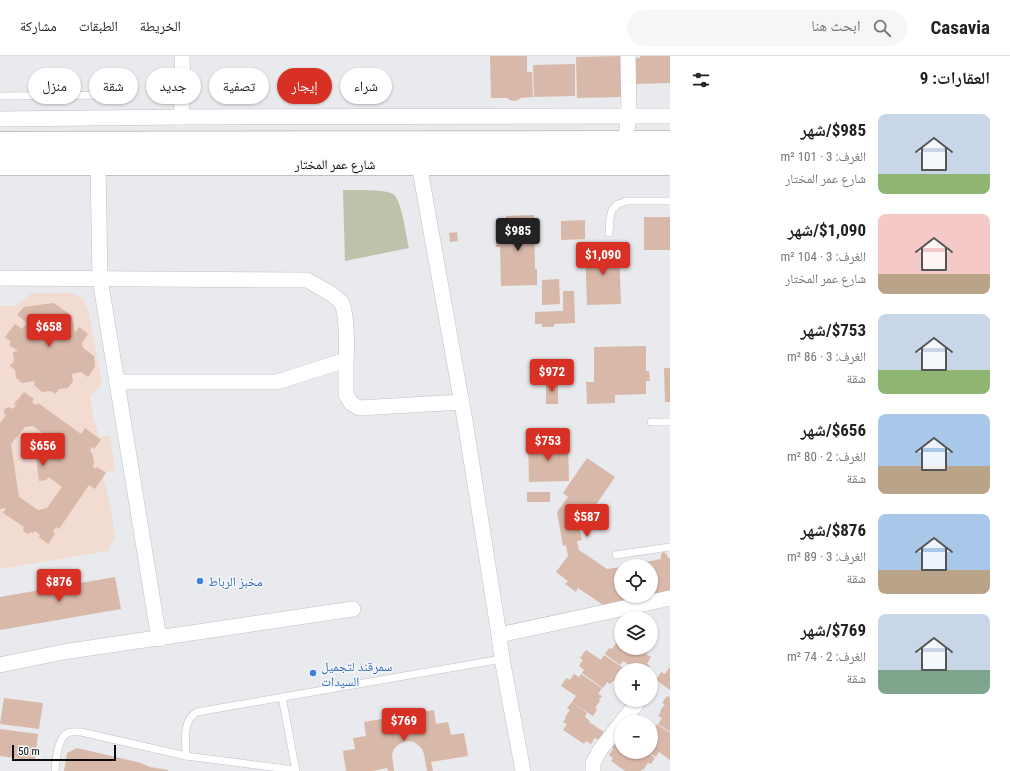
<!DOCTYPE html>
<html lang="ar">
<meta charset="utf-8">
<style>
:root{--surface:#fff;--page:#f6f6f6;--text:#222;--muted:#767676;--line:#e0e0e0;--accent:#d93025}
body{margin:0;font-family:"Roboto Condensed","Noto Naskh Arabic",sans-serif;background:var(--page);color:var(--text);direction:rtl;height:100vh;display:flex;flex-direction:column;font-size:15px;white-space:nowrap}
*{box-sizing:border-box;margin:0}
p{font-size:13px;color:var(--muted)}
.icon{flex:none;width:22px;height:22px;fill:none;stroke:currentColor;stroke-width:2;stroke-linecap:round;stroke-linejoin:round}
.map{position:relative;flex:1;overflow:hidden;direction:ltr}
.details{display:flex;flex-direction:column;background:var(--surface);width:340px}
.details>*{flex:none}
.top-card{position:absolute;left:12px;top:12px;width:380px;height:36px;direction:rtl;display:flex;gap:8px}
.buttons{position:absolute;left:614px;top:503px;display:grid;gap:8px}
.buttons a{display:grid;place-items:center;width:44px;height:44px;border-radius:50%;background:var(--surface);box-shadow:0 1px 3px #0004;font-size:20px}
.scale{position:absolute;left:12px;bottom:10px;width:104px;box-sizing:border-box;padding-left:4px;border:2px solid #0b0b0c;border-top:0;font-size:11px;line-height:14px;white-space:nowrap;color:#0b0b0c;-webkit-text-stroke:3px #f5f8fa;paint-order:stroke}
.price{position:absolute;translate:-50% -34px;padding:0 9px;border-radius:4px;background:var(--accent);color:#fff;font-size:13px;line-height:26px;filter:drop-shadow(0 1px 2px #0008)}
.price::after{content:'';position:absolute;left:50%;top:24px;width:12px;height:9px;margin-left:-6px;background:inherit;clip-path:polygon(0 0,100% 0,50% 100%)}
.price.active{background:#222;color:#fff}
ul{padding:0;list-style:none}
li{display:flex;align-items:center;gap:12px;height:100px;padding:0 20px}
li span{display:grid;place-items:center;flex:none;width:112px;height:80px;border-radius:8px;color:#555}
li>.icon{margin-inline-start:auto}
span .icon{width:48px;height:48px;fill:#fffc;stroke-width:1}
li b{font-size:17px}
h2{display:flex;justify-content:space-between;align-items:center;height:48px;padding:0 20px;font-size:17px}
.tag{padding:0 14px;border-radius:18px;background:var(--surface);box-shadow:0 1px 3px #0004;font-size:14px;line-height:36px}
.tag.active{background:var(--accent);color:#fff}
header{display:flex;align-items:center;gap:24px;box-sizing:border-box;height:56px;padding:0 20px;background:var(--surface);border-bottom:1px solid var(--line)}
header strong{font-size:19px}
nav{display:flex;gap:22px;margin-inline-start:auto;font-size:14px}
.search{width:280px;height:36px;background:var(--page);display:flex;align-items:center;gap:10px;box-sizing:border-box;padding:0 14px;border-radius:22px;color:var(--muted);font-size:15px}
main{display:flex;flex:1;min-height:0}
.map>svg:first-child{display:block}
.education{fill:#f2dbd0}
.green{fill:#bcc3aa}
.building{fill:#d8b8a8;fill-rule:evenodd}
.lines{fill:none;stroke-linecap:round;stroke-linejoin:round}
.lane-casing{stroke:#bfc1c4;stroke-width:8}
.street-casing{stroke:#bfc1c4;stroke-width:16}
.primary-casing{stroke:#bfc1c4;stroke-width:24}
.lane{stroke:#fff;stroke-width:7}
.street{stroke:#fff;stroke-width:15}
.primary{stroke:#fff;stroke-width:22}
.shop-dot{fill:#3f7fe0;stroke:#f5f8fa;stroke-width:1.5}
.labels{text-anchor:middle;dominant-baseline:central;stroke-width:3;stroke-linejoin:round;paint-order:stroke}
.street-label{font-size:13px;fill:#0b0b0c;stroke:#f5f8fa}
.shop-label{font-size:13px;fill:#366cbe;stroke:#f5f8fa;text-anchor:start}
</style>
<header>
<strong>Casavia</strong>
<div class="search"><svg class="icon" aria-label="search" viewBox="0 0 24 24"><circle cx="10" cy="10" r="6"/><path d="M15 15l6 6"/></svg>ابحث هنا</div>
<nav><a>الخريطة</a><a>الطبقات</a><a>مشاركة</a></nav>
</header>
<main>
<section class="details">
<h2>العقارات: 9<svg class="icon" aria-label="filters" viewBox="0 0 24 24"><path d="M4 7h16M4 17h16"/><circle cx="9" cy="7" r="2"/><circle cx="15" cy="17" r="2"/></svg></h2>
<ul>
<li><span style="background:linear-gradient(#c9d6e8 75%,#8fb573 0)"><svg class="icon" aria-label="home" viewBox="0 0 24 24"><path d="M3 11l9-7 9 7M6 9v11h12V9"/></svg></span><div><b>$985/شهر</b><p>الغرف: 3 · 101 m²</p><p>شارع عمر المختار</p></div></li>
<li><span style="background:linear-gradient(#f6c9c9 75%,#b9a48a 0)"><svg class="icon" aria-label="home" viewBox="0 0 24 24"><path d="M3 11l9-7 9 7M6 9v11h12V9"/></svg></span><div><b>$1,090/شهر</b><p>الغرف: 3 · 104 m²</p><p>شارع عمر المختار</p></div></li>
<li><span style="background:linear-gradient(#c9d6e8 70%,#8fb573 0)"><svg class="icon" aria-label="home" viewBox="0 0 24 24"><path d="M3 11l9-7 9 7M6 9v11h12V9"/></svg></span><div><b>$753/شهر</b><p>الغرف: 3 · 86 m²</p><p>شقة</p></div></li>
<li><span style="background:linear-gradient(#a9c7e8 65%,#b9a48a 0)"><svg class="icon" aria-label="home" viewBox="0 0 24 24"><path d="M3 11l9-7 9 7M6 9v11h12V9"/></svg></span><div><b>$656/شهر</b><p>الغرف: 2 · 80 m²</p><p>شقة</p></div></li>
<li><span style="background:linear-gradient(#a9c7e8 70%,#b9a48a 0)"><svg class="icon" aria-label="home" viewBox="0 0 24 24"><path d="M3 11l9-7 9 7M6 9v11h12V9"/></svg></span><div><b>$876/شهر</b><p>الغرف: 3 · 89 m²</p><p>شقة</p></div></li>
<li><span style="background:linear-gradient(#c9d6e8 70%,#7fa58c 0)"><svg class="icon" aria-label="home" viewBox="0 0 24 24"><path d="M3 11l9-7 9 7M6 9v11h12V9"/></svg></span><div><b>$769/شهر</b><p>الغرف: 2 · 74 m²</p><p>شقة</p></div></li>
</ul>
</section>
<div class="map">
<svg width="670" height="715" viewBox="0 0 670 715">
<rect width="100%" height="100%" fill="#e8eaed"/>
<polygon class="education" points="32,237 71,237 82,242 88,254 102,328 90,340 93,360 99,381 110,380 115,414 102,417 111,454 115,481 108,495 0,513 0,250 15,250"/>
<path class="green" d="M343 134C353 134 386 133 393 138 402 144 406 180 409 192L345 205Z"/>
<g class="building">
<polygon points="490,0 527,0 527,16 532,16 533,41 520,42 518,44 514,45 510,44 507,42 491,42"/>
<polygon points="621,0 622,41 577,42 576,1"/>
<polygon points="640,0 670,0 670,27 636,28 636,2 640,2"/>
<polygon points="575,8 575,40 534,41 533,9"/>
<polygon points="534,159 535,213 537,213 537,229 501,230 500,191 496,191 496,184 506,184 506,160"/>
<rect x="644" y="161" width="26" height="33"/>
<polygon points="585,164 585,183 561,184 561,165"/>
<polygon points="457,176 458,185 450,186 449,177"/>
<polygon points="619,192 621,248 587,249 585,193"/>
<polygon points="559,223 560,248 542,249 542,224"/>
<polygon points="563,235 574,235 575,267 554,268 554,271 542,271 542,268 535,268 535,256 563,255"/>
<polygon points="54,247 72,260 75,277 79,271 88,278 82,287 83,292 94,300 95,311 88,321 81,316 72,318 73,325 68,332 59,333 55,338 51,335 42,336 35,330 34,325 22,327 16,322 15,314 10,310 14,305 13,296 18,295 9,289 11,286 5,281 15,268 22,273 26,268 26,266 17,259 24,251"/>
<polygon points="646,290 646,315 649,315 650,325 646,325 646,338 615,339 615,347 587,348 586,326 594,326 594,291"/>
<polygon points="664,312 670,312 670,346 665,346"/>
<rect x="546" y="326" width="12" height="22"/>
<path d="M24 336 34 343 32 346 36 349 38 347 81 378 85 372 101 384 94 393 92 391 90 394 93 400 94 406 93 411 96 413 97 411 106 417 95 433 89 429 59 473 56 471 53 476 55 478 48 488 39 481 40 479 35 475 33 477 31 476 29 478 24 476 23 473 24 471 3 457 6 452 0 453V367L6 359 4 357V354L6 352 9 351 13 353 16 349 14 348ZM33 370 57 388 46 402 43 400 36 401 39 425 46 424 49 421 62 431 47 452 38 454 19 441 11 388 25 371Z"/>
<polygon points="568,385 569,425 529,426 528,386"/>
<polygon points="587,402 615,421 591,456 589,455 583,463 578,464 582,484 577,485 579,494 607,513 621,511 621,540 642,540 643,541 603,549 578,532 576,536 565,528 568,525 556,516 568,500 566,489 563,490 557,456 568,441 563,437"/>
<rect x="527" y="436" width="23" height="10"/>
<polygon points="663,496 666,497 668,502 670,502 670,536 651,539 651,510 629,510 629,509 661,503 661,498"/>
<polygon points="115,521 121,553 0,574 0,541"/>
<polygon points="621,583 621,592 645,592 649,595 646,598 651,601 647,608 650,610 647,614 639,614 630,608 629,609 623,605 620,609 605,598 609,592 612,593 617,586 618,587"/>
<polygon points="586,594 601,604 604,599 626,614 621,614 621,620 619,618 614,625 613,625 610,628 607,626 603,632 582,617 584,614 579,610 583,604 580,602"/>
<polygon points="669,612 670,612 670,634 656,624 661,616 665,618"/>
<polygon points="574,618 579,621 581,618 602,632 598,638 602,640 599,644 600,645 595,652 597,654 593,660 572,646 576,640 561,630 566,622 570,624"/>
<polygon points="667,640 670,642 670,676 658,668 662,662 658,660 661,656 660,655 665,648 662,647"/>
<polygon points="4,642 43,647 39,673 0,668"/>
<polygon points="572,646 587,657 585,661 590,665 589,666 604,676 599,684 595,682 591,688 586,685 584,688 563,674 567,668 563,666 566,662 565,661 570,654 567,652"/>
<polygon points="434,654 436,668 448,666 451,679 464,677 468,700 431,706 433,715 427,715 424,698 422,693 418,689 414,686 408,685 403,686 398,689 394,693 392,698 394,715 388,715 387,712 372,715 346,715 343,695 355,693 353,682 366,680 364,666"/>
<polygon points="657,668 670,677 670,704 659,696 656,701 648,696 651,696 651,672 653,674"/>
<polygon points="0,673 38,678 35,705 0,700"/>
<polygon points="615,682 621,686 621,696 647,696 655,702 651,708 648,707 643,714 642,713 641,715 625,715 611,705 613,702 609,699 613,693 610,690"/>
<polygon points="77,692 141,707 150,711 168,714 168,715 64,715 67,697"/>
</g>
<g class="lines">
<g class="lane-casing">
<g id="lane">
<polyline points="0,40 119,39"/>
<polyline points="609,177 610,162 612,154 618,148 627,145 670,145"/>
<polyline points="651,366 670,366"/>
<polyline points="616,499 670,491"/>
<polyline points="282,641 296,715"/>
<path d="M186 700C186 685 182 664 197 656L502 603"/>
<path d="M55 715C56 705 57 681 68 677 71 675 77 676 81 676L186 700 295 714"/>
</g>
</g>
<g class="street-casing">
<g id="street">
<polyline points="181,61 183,29 182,0"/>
<polyline points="0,63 181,61 670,60"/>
<polyline points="625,86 629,60 628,0"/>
<polyline points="98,108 100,223 159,583"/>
<polyline points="419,108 465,365 499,579 502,603 523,715"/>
<path d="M0 222 307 224C318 231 332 236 341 246 347 254 347 294 346 304L277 326H117"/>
<polyline points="346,304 346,339 351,347 359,352 462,346"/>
<polyline points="499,579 670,542"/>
<polyline points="0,609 63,596 353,553"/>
<polyline points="622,666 637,647"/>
<polyline points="593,715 593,707 600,694 621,667"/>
</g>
</g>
<g class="primary-casing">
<g id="primary">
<polyline points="0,87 670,86"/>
<polyline points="0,108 670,108"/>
</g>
</g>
<use href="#lane" class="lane"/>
<use href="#street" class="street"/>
<use href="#primary" class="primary"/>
</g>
<g class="shop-dot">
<circle cx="200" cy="525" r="4"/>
<circle cx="313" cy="617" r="4"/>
</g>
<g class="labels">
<g class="street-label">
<text x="335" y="108">شارع عمر المختار</text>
</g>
<g class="shop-label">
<text x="208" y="525">مخبز الرباط</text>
<text x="321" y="610">سمرقند لتجميل<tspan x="321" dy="15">السيدات</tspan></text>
</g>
</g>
</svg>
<div class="buttons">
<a><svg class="icon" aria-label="locate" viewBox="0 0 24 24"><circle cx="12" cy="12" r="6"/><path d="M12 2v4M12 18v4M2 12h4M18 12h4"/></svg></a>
<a><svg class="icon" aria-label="layers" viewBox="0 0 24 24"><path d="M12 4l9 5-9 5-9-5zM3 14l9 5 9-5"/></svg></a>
<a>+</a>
<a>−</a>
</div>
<div class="scale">50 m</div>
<b class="price active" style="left:518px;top:196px">$985</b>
<b class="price" style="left:603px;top:220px">$1,090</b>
<b class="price" style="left:49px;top:292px">$658</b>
<b class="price" style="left:552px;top:337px">$972</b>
<b class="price" style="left:548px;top:406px">$753</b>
<b class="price" style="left:43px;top:411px">$656</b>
<b class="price" style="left:587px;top:482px">$587</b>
<b class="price" style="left:59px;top:547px">$876</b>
<b class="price" style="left:404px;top:686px">$769</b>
<div class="top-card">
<a class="tag">شراء</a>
<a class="tag active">إيجار</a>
<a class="tag">تصفية</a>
<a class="tag">جديد</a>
<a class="tag">شقة</a>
<a class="tag">منزل</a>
</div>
</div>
</main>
